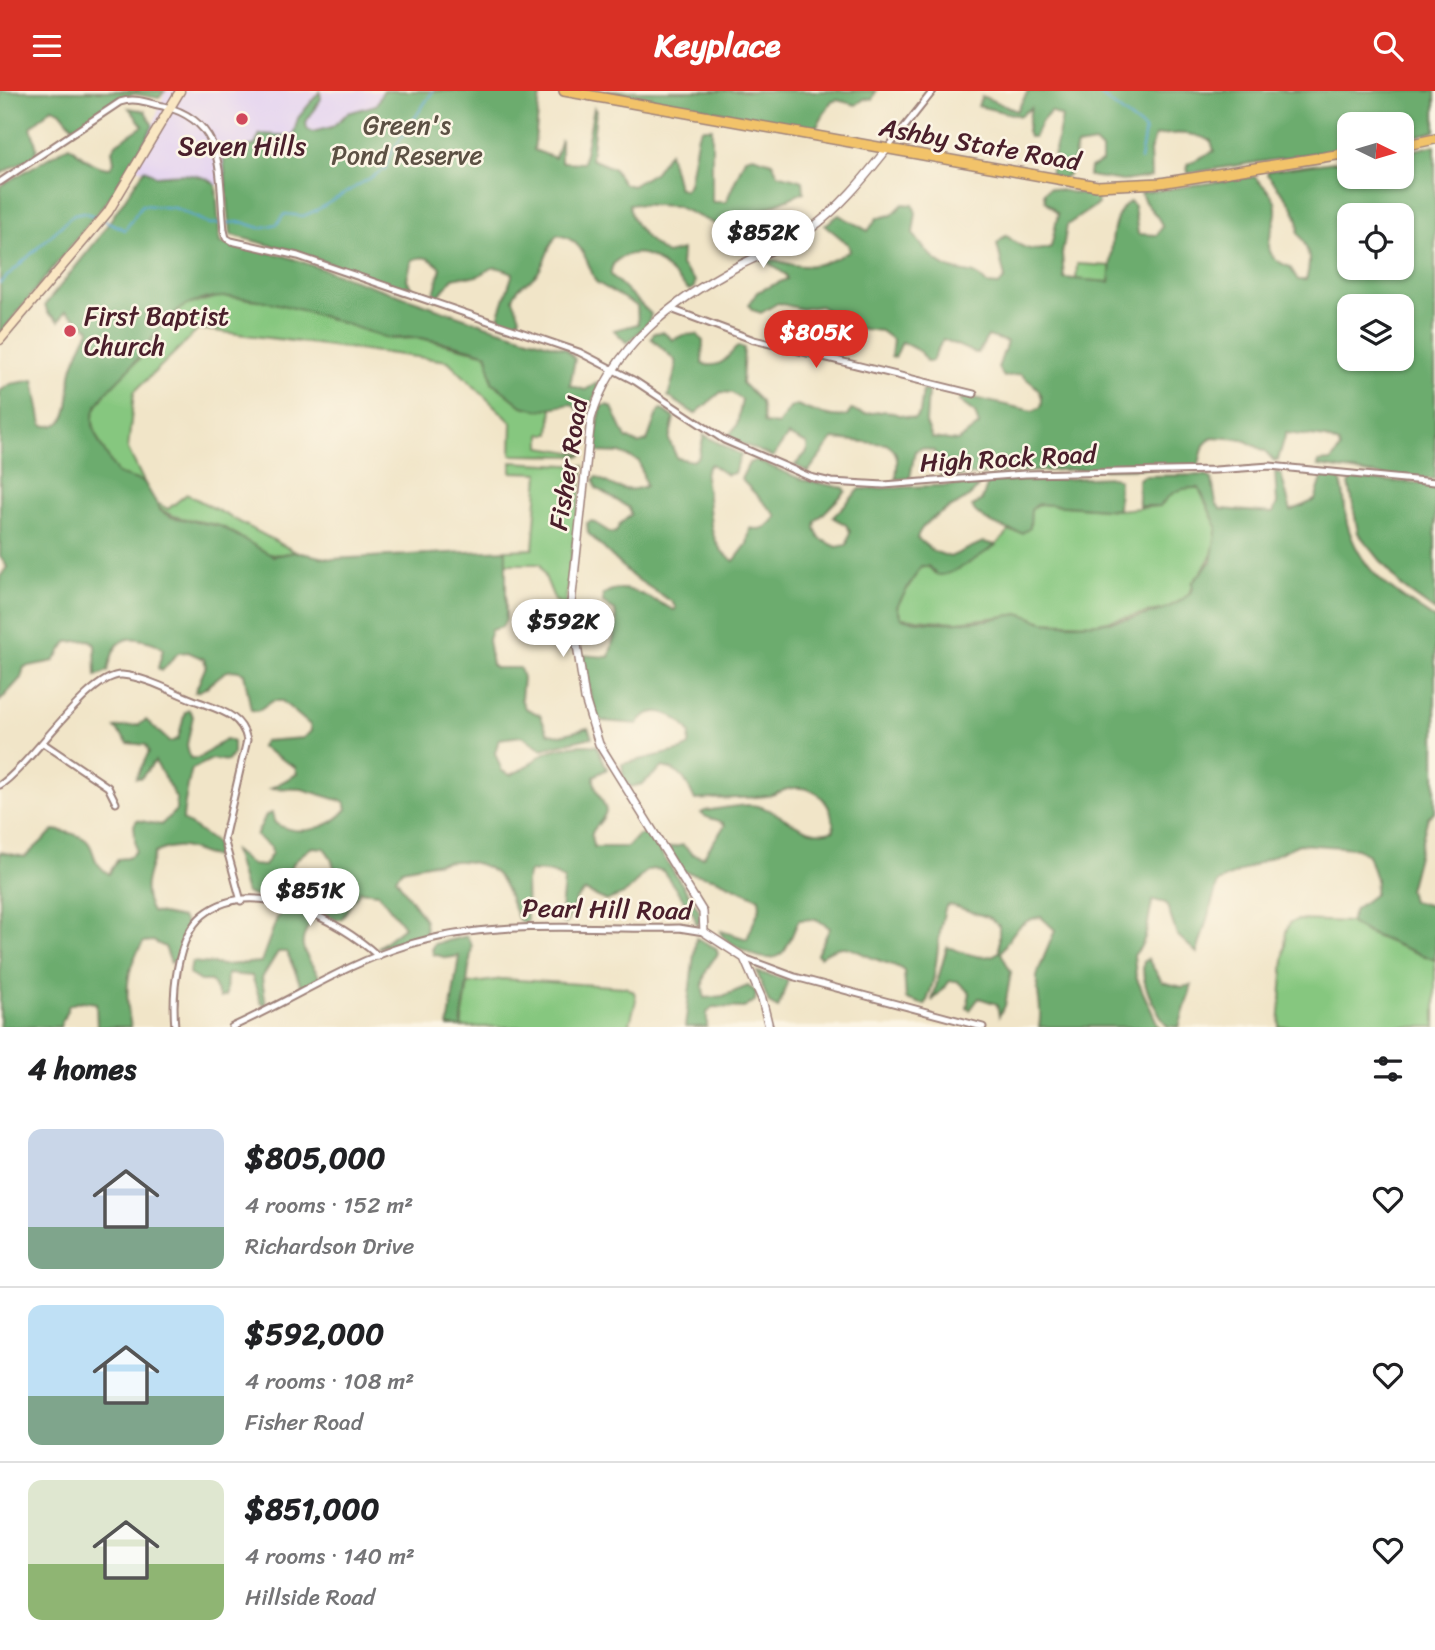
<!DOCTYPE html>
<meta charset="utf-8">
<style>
:root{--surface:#fff;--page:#f2f2f2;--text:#202124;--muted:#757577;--line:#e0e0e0;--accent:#d93025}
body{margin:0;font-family:Sriracha,sans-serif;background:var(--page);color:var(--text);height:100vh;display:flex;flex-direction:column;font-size:26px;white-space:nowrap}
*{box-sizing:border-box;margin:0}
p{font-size:23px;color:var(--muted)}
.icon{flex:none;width:38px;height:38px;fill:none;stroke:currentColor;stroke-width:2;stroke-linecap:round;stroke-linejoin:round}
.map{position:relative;height:936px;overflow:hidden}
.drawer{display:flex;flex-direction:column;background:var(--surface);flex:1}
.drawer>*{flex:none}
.needle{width:46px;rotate:95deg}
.tools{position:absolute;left:1337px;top:21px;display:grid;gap:14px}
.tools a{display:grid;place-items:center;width:77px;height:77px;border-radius:14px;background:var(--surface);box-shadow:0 2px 5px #0004;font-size:35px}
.price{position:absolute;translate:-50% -60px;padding:0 16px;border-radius:24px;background:#fff;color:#222;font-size:23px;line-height:46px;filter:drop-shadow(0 2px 4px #0008)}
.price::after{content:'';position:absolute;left:50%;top:42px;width:21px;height:16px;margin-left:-10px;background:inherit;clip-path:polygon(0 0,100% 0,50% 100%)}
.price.on{background:var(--accent);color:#fff}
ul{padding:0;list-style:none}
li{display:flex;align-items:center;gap:21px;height:175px;padding:0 28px}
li+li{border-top:2px solid var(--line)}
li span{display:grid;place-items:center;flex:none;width:196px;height:140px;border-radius:14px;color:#555}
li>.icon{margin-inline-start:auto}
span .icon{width:84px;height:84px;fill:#fffc;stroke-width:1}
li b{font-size:30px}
h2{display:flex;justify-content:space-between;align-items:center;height:84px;padding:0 28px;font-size:30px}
header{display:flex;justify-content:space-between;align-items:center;height:91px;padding:0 28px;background:var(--accent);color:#fff;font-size:32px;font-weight:700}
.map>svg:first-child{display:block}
.built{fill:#e4d3f1}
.green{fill:#86c77f;stroke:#687355;stroke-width:2}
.forest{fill:#6cac6e;stroke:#5b664c;stroke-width:2;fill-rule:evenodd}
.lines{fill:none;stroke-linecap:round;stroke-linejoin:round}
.stream{stroke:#5aa5d2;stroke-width:2}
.minor-casing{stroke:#9e827a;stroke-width:9}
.tertiary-casing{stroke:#9e827a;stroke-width:10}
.secondary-casing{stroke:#9e827a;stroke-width:11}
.primary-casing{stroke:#9e827a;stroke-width:12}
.minor{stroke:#fff;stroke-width:5}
.tertiary{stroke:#fff;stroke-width:7}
.secondary{stroke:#fae7c3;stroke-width:8}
.primary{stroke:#f2c36a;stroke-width:9}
.poi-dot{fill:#d1495b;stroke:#fcf5e5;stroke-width:2.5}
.labels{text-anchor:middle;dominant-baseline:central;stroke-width:5;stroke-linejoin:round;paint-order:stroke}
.park-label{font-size:26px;fill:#5c5144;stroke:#fcf5e5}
.street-label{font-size:26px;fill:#4a1f2b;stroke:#fcf5e5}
.poi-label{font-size:26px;fill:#4a1f2b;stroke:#fcf5e5}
</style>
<header><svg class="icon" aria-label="menu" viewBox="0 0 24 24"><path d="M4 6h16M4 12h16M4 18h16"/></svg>Keyplace<svg class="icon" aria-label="search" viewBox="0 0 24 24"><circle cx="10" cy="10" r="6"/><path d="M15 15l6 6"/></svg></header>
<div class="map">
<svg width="1435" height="936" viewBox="0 0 1435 936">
<rect width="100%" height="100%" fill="#fcf5e5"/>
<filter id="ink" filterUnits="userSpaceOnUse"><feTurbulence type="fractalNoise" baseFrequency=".0143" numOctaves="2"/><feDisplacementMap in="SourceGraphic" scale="14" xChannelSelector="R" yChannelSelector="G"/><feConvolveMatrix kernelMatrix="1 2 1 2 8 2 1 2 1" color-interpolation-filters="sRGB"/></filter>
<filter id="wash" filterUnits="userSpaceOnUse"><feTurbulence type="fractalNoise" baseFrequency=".00686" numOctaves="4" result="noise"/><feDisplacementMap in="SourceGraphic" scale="28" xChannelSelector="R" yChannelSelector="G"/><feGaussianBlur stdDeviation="1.57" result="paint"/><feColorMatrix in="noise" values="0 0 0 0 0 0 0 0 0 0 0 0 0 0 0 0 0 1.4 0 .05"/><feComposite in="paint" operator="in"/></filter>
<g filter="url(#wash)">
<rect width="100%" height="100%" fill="#f1e5c8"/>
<polygon class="built" points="165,0 383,0 376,14 348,22 332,36 312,41 306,38 306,31 321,8 320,1 298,27 293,45 258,44 255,54 228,59 225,93 216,94 213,90 156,85 130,74 153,35"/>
<g class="green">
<polygon points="1077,173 1111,175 1110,191 1076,190"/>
<path d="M222 205 278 211 392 248 420 247 487 263 492 291 539 319 552 315 550 343H541V356L583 363 581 365 511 364 512 332 448 270 199 238 134 301 128 358 144 391C137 389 128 389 122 386 108 378 91 336 92 321L112 294 139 268 161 236 183 215Z"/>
<polygon points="511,371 584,375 565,514 555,510 540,473 506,473 506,459 533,458 539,382 511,381"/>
<polygon points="1184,396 1199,397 1217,436 1214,460 1186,507 1165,518 1093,533 1042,531 1023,523 956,531 901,527 897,515 921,475 932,477 996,454 1009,440 1022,442 1031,419 1038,413 1118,419 1160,415 1170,403"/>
<path d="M187 403 296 461C288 462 278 465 269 463 255 460 238 442 222 436 196 426 170 433 152 409L168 418Z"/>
<path d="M1298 829 1350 831C1361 842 1416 861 1435 869V936H1279L1286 841 1290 831Z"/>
<polygon points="503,888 625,896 634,901 636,909 629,936 461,936 468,893"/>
</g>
<g class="forest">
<polygon points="0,0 165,0 159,7 134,3 120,7 78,36 73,36 60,20 52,17 31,36 37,58 34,65 0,83"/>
<path d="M320 0 321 8 306 31 307 38 312 41 332 36 348 22 376 14 383 0H518L540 4 534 59 555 67 561 48V71L583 72 594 17 596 20 591 68 613 77 624 93 632 95 655 81 669 61 678 96 684 99 689 93 698 43 703 37H712V111H726L745 67 753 65 772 71 778 83 803 90 804 101 750 124 741 131 742 137 761 159 760 162 752 164 715 133 676 115 629 113C630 133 651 154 667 163L682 159 681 175 695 190 694 197 689 199C669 183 652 152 622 166 614 170 610 176 611 184L651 223 648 233 627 252 614 239 638 233 637 215 596 191C586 171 584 148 557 144 548 155 547 167 539 180 531 193 518 191 513 208L520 226 516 235 500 232 498 227 513 182C481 168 494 185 470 186 463 186 460 185 453 187L435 209 433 206 441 177C431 168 425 163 412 169L407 188 411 197 405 200 300 162 231 144 223 62 255 54 260 43 293 45 298 27Z"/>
<polygon points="605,0 876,0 872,9 864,8 856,14 837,9 831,11 815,38"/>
<path d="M1028 0H1435V40L1402 49V33H1349V57L1188 82 1187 73 1214 60 1211 50C1194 41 1174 41 1155 45L1150 60 1151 86 1123 90 1089 85 1090 77 1102 71V59L1095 52 1077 55 1069 83 1062 88 1050 84 1062 26 1051 20 1042 30 1034 46H1029L1027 40 1031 17 1020 25 978 15 982 5 1017 20Z"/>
<path d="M129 17 145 20 153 35 118 96 0 243V95L69 55C83 65 91 76 110 77L114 71 112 59 117 52 143 35Z"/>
<path d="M1435 54V388H1406L1318 375V371L1331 370 1340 358 1339 353 1326 347 1286 342 1278 369 1274 370 1265 360 1242 348 1212 346 1204 354 1198 376 1060 379 941 386 934 360 922 357 915 360 910 387 896 388C897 374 901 360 886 353L833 348 808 381 795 374 807 361V353L788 344 773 366 731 348 730 343 737 334 742 309 732 302 721 301 695 323 668 305 676 278 675 269 651 247 654 242 663 241 673 249 683 244 697 243 703 250 702 273C722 278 726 267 738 255L744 257 742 292 761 311 764 332 778 334 790 317 797 314C812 321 830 327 847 325L851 319 865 323 886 320 914 328 920 322 923 299 928 300 926 332 932 347 958 350 979 334 975 322 959 310 965 305 1033 320 1041 316C1046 299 1032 293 1020 283L1004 286 998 277 1007 251 988 245 978 262H975L943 248 932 270H926L921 261 902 251 895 267 891 265 893 249 881 240 854 237 820 215 802 218 778 212 761 222 752 219 749 214 757 201 787 188 786 184 766 170C776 167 783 172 794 174 814 178 832 170 850 160L848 153 825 134 839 124 868 140 877 127 892 124 903 113 913 114 916 122 913 142C922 156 935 172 951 178 967 183 976 179 987 193L999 194 1005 187 997 153 1006 144C1019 156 1033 163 1051 156L1058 123 1045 110 1044 102 1049 97 1097 106 1098 113 1067 134 1062 163 1064 187 1109 191C1113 167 1107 125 1130 110L1134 115 1138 143 1157 144 1162 136C1159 121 1144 117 1141 102L1250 86H1255C1261 93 1270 100 1274 108 1285 134 1247 160 1290 176L1298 189H1306C1312 171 1309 157 1298 142 1303 120 1279 99 1267 83L1268 80 1349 69V86H1402V62ZM1349 124H1402V177H1349ZM1349 215H1402V268H1349Z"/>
<path d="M145 78 156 85C174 83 202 80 216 94L220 152 282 164 485 234 566 258 575 268 570 294 585 299 597 292 598 298 588 323H584L571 313 539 319 522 315 492 291 487 263C466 256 442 251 420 247 410 245 398 249 388 247 337 232 232 186 183 216 159 230 146 260 127 280 80 326 86 330 118 383L144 391 161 420 171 426 220 435 273 465 296 461 331 468 506 459V529L502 536 491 539 488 549 492 574 496 577H520L523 587 521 608 525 617 540 624 548 642 561 644 588 637 592 646 542 658 522 645 499 648 495 662 502 680 510 684C524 679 531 671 543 663 554 656 585 652 597 655L607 678 594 685C593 699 603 706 606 720 602 736 585 737 594 756H627L638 744H649L699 819 700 831 697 834 693 822 663 780C645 772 639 790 627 801 622 805 613 806 607 810L585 800 576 808 566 833 560 830 564 789C554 780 542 779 529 781L526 790 527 830 524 832 519 829C512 816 509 801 501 789 480 759 432 772 403 778L396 787 425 829 426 842 377 857 404 836 378 802 360 800 342 827 337 829 309 816 307 811C313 806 321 808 328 804 343 794 333 767 324 757L312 756C292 770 285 778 289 803L284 807 256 806 246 802 234 760 252 774 264 775 272 762 271 756 256 745 266 724 272 722 275 732C298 747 330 738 347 718L345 711 302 698 271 697 297 683 295 676 261 656 264 650 303 647 311 640 310 634 282 610H273L257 620 251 619 244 582C221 570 214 599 195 601L206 575 204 568 188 561 178 562 162 580 158 577 163 558C157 552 151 551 143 549 118 542 112 559 108 580L96 585 95 554 90 549 67 551 54 570 24 576 21 587 0 610V486L7 476 0 465V300L11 293 34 289 42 334C76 342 67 298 72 279 74 269 85 247 90 238L66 220 59 230 48 222 45 214 97 149Z"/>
<path d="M607 314 612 316 626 347 638 353 647 350 656 325 661 318 674 327 669 349 677 367 693 370 699 365 704 344 741 364 734 382 727 384 711 373C702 382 706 388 707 399 711 424 707 455 734 470L747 453 750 437C763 440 769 436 777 425L741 388 749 372 756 369 803 389 844 397 846 400 816 430 815 437 820 448 837 456 847 454 850 440 846 434 833 426 860 398 979 393C973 414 924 420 917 447L933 460 950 466 983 451 996 454C986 461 947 490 936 483 932 481 931 477 928 475H921L897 515 901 527C928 533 959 532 987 529 998 527 1008 524 1019 523 1028 523 1036 530 1044 531 1081 537 1170 530 1193 498L1192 492 1211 470 1217 436 1199 397C1180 396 1171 401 1160 415H1139L1138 389 1143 385 1206 384 1212 388 1216 413 1221 418 1273 422 1277 412 1275 381 1281 383 1291 420 1315 409 1323 384 1338 385C1345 395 1344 418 1347 432 1360 482 1394 501 1435 528V720L1428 726 1409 799 1412 810 1435 816V869C1416 861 1361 842 1350 831L1355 818 1375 803 1376 788 1368 764 1355 757 1299 753 1218 791 1197 862 1177 844 1166 812 1153 809C1146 830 1150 848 1134 864L1136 886 1159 936H1039C1043 913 1036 905 1037 886 1038 878 1051 850 1055 839L1041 826C1020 828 1010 845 1001 862L1011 881 1005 915 999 925 997 913 979 907 970 919 967 917 970 902 957 890H950L932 910 947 856C964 861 984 872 999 861V835L990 827 951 814 946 815C935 847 940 883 925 914L906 908 904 880C895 873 888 873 878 869 852 861 847 846 820 866L817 863 830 837 816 828 799 829C794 838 790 852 784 860 769 879 735 855 722 845L721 840 747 848 760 816 759 807 716 788 682 780 669 757 683 754 692 763 703 766 725 734C719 726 707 730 701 722L705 720C720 718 736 714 750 714 779 715 804 751 834 739 833 715 820 695 794 697 785 697 776 704 767 705 744 708 718 707 695 709 687 692 684 681 663 676L642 693 631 696 624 689 622 673 682 659 689 655 690 642C677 623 652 611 637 633L602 630 594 620 582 564 609 566 617 533 615 520 603 512V504C623 487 653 510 674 519L676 517 672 511 632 485 588 442 587 432 592 430 611 442 616 441 620 433 631 424 629 417 596 397 594 388 597 386C614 396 626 403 646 395L639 370 620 362 597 361 594 355 601 315Z"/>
<path d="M1114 386 1119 389 1118 419 1038 413 1031 419 1030 437 1022 442C1006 439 980 430 972 416L982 409 988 391Z"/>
<polygon points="1353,388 1435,393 1435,520 1403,497 1358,442 1349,392"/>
<path d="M189 619 193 625 187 654 190 667H199L226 648 233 651V662L228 670 212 668 192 678C189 687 183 720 183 729L216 752V766C189 761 185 748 155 762 147 784 140 800 152 821L182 827 186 833 177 868 171 872 165 856 153 850 144 851C125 875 125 907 131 936H97L96 912 82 910 69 914 60 936H0V761L25 766 54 739C110 747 79 763 109 783L118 768 128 767 136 760 134 734 137 729 161 734 176 719V707L155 670 141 687H136L149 661 146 654 128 652 115 637 138 634 146 629 170 651 178 648 185 621Z"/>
<path d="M287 815 312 830C293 857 307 863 320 887L302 897 287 861H278L262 887 266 914 261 912 252 885 227 883 226 905 220 907 211 890H200L189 883 192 871 224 874 261 871 277 827Z"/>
<polygon points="467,845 472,855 461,936 448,936 459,865 447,867 433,863 432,857 434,853"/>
<path d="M696 847 716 857 718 863C706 876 699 890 705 907L723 905 748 895 756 901 755 910 744 917 713 916 707 922V936H685Z"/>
<path d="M1148 868 1162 891 1182 896 1192 894 1179 936 1167 935C1155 917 1139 892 1144 870Z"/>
<polygon points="757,881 788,889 778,917 769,912"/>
</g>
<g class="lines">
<g class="stream">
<polyline points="1095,0 1145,39 1140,69"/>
<polyline points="104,129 125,139 142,114 175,117 210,133 242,131 260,137 277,133 285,123 303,125 317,119 385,78 391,62 433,0"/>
<polyline points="0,192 74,123 84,121 99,127"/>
</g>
</g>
</g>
<g filter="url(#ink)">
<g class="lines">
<g class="minor-casing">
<g id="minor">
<polyline points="887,58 933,0"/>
<path d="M0 91 120 11C136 6 147 12 163 15 228 31 218 84 224 139L226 147 231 150 298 165 579 261 635 290 724 349 810 386 831 391 884 394 1025 383 1215 379 1270 375 1435 391"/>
<polyline points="671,218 754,249 974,303"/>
<polyline points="43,652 108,696 116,712"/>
<path d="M0 694C32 673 89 582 122 584 147 586 176 603 199 611 220 619 242 624 247 649L224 748 241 810"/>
<polyline points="744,867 795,886 983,936"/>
<path d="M175 936C172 904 176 846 203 824 253 783 339 829 378 865"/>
<path d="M232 936C290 910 345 873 407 854 495 827 588 839 679 837L704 841"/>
</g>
</g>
<g class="tertiary-casing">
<path id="tertiary" d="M769 936 762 908 744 867 704 841 703 821 599 653 585 608 571 513 591 328C611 256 674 209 738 175 761 163 788 154 809 139 840 117 864 87 887 58"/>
</g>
<g class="secondary-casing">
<polyline id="secondary" points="0,249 108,121 180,0"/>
</g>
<g class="primary-casing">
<g id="primary">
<polyline points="564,0 1097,95 1160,92 1349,62"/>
<polyline points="1402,55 1435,48"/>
</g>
</g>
<use href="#minor" class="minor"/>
<use href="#tertiary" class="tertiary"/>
<use href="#secondary" class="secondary"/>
<use href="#primary" class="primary"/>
</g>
</g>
<g class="poi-dot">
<circle cx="242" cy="28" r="7"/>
<circle cx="70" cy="240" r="7"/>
</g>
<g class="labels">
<g class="park-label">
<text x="407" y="34">Green's<tspan x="407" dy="30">Pond Reserve</tspan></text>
</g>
<g class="street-label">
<text transform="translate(980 53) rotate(10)">Ashby State Road</text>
<text transform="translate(1008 367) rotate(-3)">High Rock Road</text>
<text transform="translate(568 373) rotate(-81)">Fisher Road</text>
<text transform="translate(607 818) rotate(1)">Pearl Hill Road</text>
</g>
<g class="poi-label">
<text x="242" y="55">Seven Hills</text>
<text x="84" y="225" text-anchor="start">First Baptist<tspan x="84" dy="30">Church</tspan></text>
</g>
</g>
</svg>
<div class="tools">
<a><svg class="needle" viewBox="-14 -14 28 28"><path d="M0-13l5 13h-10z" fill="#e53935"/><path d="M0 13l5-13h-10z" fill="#757577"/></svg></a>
<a><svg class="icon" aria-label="locate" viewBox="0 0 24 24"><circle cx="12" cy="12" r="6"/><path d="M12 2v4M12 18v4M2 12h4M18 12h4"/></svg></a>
<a><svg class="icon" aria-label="layers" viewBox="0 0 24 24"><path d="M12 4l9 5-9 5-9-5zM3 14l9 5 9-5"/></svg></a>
</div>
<b class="price" style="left:763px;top:179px">$852K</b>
<b class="price on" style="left:816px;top:279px">$805K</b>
<b class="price" style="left:563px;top:568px">$592K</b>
<b class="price" style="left:310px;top:837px">$851K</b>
</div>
<section class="drawer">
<h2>4 homes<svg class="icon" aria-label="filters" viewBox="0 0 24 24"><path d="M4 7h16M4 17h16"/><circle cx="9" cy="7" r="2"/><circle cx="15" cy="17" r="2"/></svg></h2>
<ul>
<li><span style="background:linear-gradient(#c9d6e8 70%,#7fa58c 0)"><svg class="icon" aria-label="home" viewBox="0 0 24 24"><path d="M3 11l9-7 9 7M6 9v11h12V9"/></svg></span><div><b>$805,000</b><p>4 rooms · 152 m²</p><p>Richardson Drive</p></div><svg class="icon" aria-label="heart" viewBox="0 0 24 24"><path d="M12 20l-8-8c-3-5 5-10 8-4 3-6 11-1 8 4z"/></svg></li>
<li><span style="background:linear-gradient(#bfe0f5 65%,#7fa58c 0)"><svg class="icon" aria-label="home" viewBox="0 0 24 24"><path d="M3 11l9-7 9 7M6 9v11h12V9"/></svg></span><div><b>$592,000</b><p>4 rooms · 108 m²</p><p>Fisher Road</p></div><svg class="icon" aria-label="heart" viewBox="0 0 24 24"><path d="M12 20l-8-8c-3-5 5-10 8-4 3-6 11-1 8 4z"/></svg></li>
<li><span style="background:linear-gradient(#dfe7d0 60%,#8fb573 0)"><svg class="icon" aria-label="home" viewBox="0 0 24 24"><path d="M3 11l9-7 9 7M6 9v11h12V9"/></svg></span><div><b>$851,000</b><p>4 rooms · 140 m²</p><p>Hillside Road</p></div><svg class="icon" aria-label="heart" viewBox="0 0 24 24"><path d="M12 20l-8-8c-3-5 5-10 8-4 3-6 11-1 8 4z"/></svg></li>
</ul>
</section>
